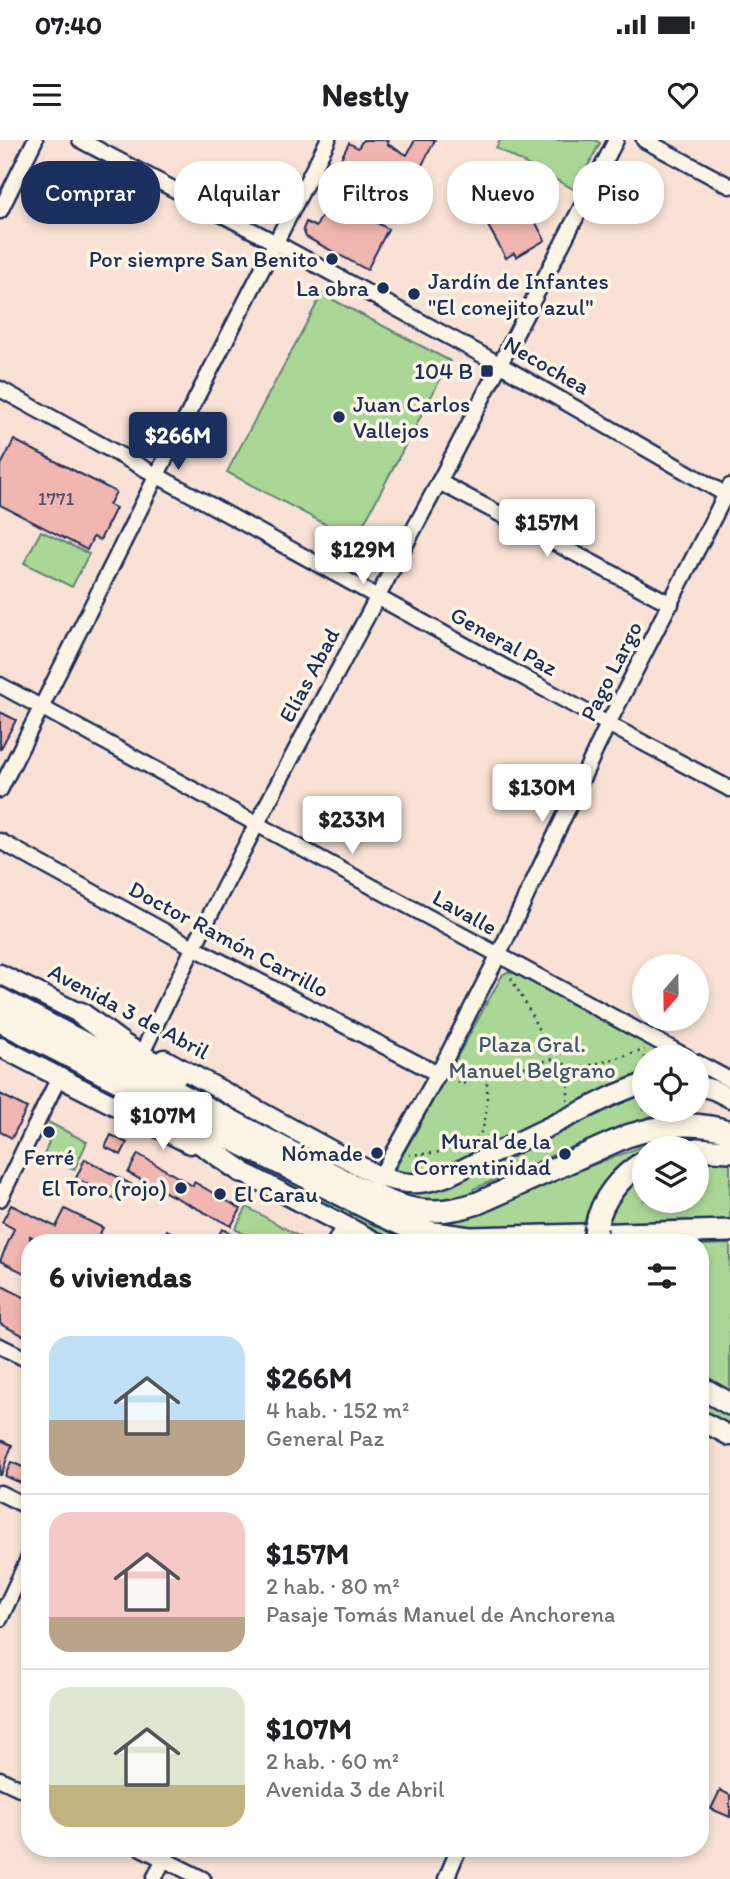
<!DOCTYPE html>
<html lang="es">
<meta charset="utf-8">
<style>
:root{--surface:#fff;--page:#f2f2f2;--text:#202124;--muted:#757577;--line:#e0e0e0;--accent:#1b2f5e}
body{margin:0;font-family:Itim,sans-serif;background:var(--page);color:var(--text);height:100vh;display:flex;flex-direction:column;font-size:26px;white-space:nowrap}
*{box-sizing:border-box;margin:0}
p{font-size:23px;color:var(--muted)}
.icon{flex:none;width:38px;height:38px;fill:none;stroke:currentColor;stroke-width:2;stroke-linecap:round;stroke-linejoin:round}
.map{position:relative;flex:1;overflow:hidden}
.panel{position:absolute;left:21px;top:1094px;width:688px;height:623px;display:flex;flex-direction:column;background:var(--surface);border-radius:28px;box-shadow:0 4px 10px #0003}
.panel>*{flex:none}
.banner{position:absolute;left:21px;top:21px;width:690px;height:63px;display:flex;gap:14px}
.needle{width:46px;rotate:200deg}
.buttons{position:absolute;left:632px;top:814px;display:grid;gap:14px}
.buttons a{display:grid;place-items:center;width:77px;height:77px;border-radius:50%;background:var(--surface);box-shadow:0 4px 10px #0003;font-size:35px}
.price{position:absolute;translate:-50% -60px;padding:0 16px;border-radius:7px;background:#fff;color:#222;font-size:23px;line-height:46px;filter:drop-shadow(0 2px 4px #0008)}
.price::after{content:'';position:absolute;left:50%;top:42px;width:21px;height:16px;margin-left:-10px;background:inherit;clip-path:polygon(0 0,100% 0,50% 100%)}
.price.active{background:var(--accent);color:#fff}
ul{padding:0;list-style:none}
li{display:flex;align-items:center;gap:21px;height:175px;padding:0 28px}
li+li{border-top:2px solid var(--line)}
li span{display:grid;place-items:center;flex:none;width:196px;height:140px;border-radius:21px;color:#555}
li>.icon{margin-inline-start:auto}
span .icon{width:84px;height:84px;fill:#fffc;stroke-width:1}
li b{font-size:30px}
h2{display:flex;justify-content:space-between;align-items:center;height:84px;padding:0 28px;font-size:30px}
.chip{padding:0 24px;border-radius:28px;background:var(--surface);box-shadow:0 4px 10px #0003;font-size:24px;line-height:63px}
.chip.active{background:var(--accent);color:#fff}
.status{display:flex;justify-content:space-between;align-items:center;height:49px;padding:0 35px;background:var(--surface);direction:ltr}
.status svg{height:19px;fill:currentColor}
header{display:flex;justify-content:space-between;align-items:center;height:91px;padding:0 28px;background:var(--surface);font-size:32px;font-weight:800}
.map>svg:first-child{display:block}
.green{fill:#abd796;stroke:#63837a;stroke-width:2}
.building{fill:#f1b6af;stroke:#1b2f5e;stroke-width:2}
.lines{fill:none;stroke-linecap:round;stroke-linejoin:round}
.minor-casing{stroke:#1b2f5e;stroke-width:19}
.major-casing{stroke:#1b2f5e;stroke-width:23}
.highway-casing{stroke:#1b2f5e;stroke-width:26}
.path{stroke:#1b2f5e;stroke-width:2.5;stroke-dasharray:2 5;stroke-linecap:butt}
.minor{stroke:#fcf5e5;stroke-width:14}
.major{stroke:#fcf5e5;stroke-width:18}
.highway{stroke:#fcf5e5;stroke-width:21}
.highway-bridge-casing{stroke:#1b2f5e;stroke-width:26;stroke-linecap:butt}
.highway-bridge{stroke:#fcf5e5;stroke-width:21}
.poi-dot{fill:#1b2f5e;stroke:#fcf5e5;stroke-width:2.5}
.labels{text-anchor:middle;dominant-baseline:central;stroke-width:7;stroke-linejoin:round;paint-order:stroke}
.number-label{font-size:19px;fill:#505172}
.poi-label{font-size:23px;fill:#1b2f5e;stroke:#fcf5e5;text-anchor:end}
.street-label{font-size:23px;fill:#1b2f5e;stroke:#fcf5e5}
.park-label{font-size:23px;fill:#3f596c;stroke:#fcf5e5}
</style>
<div class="status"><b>07:40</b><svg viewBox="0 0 49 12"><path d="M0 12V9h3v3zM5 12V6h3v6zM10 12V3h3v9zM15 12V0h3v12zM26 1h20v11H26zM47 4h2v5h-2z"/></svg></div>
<header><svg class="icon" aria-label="menu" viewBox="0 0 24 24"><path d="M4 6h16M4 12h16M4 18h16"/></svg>Nestly<svg class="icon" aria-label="heart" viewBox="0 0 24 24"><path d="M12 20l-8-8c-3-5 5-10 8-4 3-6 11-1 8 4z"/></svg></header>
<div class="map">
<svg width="730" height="1739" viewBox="0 0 730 1739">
<rect width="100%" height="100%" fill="#f9e2d5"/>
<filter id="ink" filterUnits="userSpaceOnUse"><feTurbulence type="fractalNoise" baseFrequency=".0143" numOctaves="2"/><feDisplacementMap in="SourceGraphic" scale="14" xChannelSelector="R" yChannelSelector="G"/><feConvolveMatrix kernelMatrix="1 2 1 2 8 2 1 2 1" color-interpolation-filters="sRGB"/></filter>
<g filter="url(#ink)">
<g class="green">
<polygon points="500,0 595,0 600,3 575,50 496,8"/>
<polygon points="322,154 450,221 355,400 227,332"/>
<polygon points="41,391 89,414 72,447 24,423"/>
<polygon points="508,832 514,833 672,917 644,917 644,936 456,1029 410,1037 394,1031 503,834"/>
<polygon points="644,948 644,970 668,970 613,990 473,1049 477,1055 435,1064 384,1051 299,1006 244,970 410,1048"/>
<polygon points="46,981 87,1002 74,1030 44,1015 49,1002 44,986"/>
<polygon points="711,994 730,1005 689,1003 660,1008 644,1008 644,1014 587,1090 457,1093 407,1073 486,1065 670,996"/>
<polygon points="215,997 386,1082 587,1102 391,1102 216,1007"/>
<polygon points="697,1018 730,1020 730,1082 606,1084 617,1062 644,1033 644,1060 696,1060"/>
<polygon points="247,1067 309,1102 259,1102 235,1089"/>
<polygon points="730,1104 730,1251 700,1233 700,1105"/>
<polygon points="700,1252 730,1269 730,1290 700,1274"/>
</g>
<g class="building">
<polygon points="363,0 389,0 387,4 407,15 415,0 435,0 401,66 364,46 352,69 388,89 367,130 306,97 303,89 306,82 316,87 333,53 325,49 349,3 358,8"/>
<polygon points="520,53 545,100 516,117 514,113 506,118 482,75"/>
<polygon points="14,300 116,352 109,365 116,368 100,400 93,397 87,410 0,365 0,327"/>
<polygon points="0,572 16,580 0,610"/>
<polygon points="0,954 27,968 12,998 0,992"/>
<polygon points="111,995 127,1003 121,1015 105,1007"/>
<polygon points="138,1014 193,1046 194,1042 241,1069 231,1086 128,1033"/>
<polygon points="85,1019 132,1045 122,1063 76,1038"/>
<polygon points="11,1065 56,1087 65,1069 103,1088 95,1102 41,1102 30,1096 30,1136 0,1121 14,1089 2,1082"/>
<polygon points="222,1089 247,1102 215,1102"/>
<polygon points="167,1090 188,1102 162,1102"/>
<polygon points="0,1145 30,1160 30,1199 0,1184"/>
<polygon points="0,1300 12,1305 1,1335 0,1335"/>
<polygon points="11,1322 30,1330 30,1347 5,1336"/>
<polygon points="720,1650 730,1655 730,1677 711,1669"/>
</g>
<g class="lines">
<g class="minor-casing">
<g id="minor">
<polyline points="80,0 276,103 499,224 730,357"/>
<polyline points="644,0 730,46"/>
<polyline points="0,71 35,0"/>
<polyline points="0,249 608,584 730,649"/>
<polyline points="439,342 671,464"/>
<polyline points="0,545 687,917"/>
<polyline points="0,650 157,335 328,0"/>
<polyline points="0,701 193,807 438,934"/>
<path d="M144 909C236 716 339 530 439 342 498 228 557 114 616 0"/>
<polyline points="696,922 730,940"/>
<polyline points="380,1037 438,934 498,816 608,584 730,346"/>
<polyline points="0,1059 59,937"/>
<polyline points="335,1102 344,1085"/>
<polyline points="0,1206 30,1221"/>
<polyline points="0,1353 30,1368"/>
<polyline points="0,1479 30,1415"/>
<polyline points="0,1639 30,1653"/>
<polyline points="141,1708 203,1739"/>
<polyline points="154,1739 169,1708"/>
<polyline points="446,1739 459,1708"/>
</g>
</g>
<g class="major-casing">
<g id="major">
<polyline points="0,834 91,879"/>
<polyline points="0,907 190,1004"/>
<path d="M164 919 380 1037C407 1045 421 1046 448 1036L614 955 644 943"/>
<polyline points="696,945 714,950 730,958"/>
<polyline points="230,1025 376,1102"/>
<polyline points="700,1280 730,1296"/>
</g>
</g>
<g class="highway-casing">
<g id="highway">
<path d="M0 859 353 1045C399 1068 427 1080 478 1063L627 996C662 985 695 980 730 992"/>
<polyline points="80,873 123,905 176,936"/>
<polyline points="0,881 381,1075 403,1085 433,1093 470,1098 730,1091"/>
<polyline points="162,976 241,1031"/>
<polyline points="696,1009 730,1011"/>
<path d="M596 1087C601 1060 620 1036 644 1022"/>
<polyline points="700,1247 730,1264"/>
</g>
</g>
<g class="path">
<polyline points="511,838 526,864 553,919"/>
<polyline points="450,939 461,944 553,919 571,927 580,928 645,910"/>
<polyline points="567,961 571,927"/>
<polyline points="464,1006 480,1003"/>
<path d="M409 1015C429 1013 470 1013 481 992 488 978 487 953 487 937"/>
</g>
<use href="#minor" class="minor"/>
<use href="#major" class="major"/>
<use href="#highway" class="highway"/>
<g class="highway-bridge-casing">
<polyline id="highway-bridge" points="594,1102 596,1087"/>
</g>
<use href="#highway-bridge" class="highway-bridge"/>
</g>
</g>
<g class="poi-dot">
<circle cx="332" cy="119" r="7"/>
<circle cx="383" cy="148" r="7"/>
<circle cx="414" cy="154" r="7"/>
<rect x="480" y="224" width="14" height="14" rx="3.5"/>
<circle cx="339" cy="277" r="7"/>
<circle cx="49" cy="992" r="7"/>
<circle cx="377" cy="1013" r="7"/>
<circle cx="565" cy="1014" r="7"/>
<circle cx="181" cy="1048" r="7"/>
<circle cx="220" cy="1054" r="7"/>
</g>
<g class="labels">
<g class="number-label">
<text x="56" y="358">1771</text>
</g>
<g class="poi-label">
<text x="318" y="119">Por siempre San Benito</text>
<text x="428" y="141" text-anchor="start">Jardín de Infantes<tspan x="428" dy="26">"El conejito azul"</tspan></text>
<text x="369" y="148">La obra</text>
<text x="473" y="231">104 B</text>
<text x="353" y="264" text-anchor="start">Juan Carlos<tspan x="353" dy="26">Vallejos</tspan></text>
<text x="551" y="1001">Mural de la<tspan x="551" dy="26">Correntinidad</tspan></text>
<text x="363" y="1013">Nómade</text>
<text x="49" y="1017" text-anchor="middle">Ferré</text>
<text x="167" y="1048">El Toro (rojo)</text>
<text x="234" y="1054" text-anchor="start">El Carau</text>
</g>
<g class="street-label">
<text transform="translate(547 225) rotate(30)">Necochea</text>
<text transform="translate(504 501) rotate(29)">General Paz</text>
<text transform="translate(611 531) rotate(-63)">Pago Largo</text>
<text transform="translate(309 535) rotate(-62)">Elías Abad</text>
<text transform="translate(465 772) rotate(29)">Lavalle</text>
<text transform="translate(229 799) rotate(28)">Doctor Ramón Carrillo</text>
<text transform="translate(129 871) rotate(28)">Avenida 3 de Abril</text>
</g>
<g class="park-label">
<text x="532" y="904">Plaza Gral.<tspan x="532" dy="26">Manuel Belgrano</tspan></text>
</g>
</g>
</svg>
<div class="buttons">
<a><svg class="needle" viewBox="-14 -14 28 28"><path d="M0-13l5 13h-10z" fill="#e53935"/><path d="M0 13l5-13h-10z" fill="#757577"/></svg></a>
<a><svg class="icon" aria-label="locate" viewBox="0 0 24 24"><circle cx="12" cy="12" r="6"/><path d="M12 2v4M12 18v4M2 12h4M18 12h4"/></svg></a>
<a><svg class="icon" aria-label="layers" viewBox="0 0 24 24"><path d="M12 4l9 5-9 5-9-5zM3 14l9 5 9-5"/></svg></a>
</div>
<b class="price active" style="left:178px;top:332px">$266M</b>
<b class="price" style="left:547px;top:419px">$157M</b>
<b class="price" style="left:363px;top:446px">$129M</b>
<b class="price" style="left:542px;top:684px">$130M</b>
<b class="price" style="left:352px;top:716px">$233M</b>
<b class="price" style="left:163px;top:1012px">$107M</b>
<div class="banner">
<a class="chip active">Comprar</a>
<a class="chip">Alquilar</a>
<a class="chip">Filtros</a>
<a class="chip">Nuevo</a>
<a class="chip">Piso</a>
</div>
<section class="panel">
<h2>6 viviendas<svg class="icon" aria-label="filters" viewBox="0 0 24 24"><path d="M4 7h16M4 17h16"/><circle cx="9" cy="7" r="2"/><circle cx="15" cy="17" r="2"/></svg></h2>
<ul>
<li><span style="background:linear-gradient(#bfe0f5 60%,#b9a48a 0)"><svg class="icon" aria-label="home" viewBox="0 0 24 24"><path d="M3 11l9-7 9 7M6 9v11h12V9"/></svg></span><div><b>$266M</b><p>4 hab. · 152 m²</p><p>General Paz</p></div></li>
<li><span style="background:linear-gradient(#f6c9c9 75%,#b9a48a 0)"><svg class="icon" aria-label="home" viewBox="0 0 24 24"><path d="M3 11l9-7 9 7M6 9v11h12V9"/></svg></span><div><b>$157M</b><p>2 hab. · 80 m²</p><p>Pasaje Tomás Manuel de Anchorena</p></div></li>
<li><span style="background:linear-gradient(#dfe7d0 70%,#c2b280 0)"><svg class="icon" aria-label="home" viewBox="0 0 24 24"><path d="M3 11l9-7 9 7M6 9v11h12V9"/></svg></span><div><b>$107M</b><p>2 hab. · 60 m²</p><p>Avenida 3 de Abril</p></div></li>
</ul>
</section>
</div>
